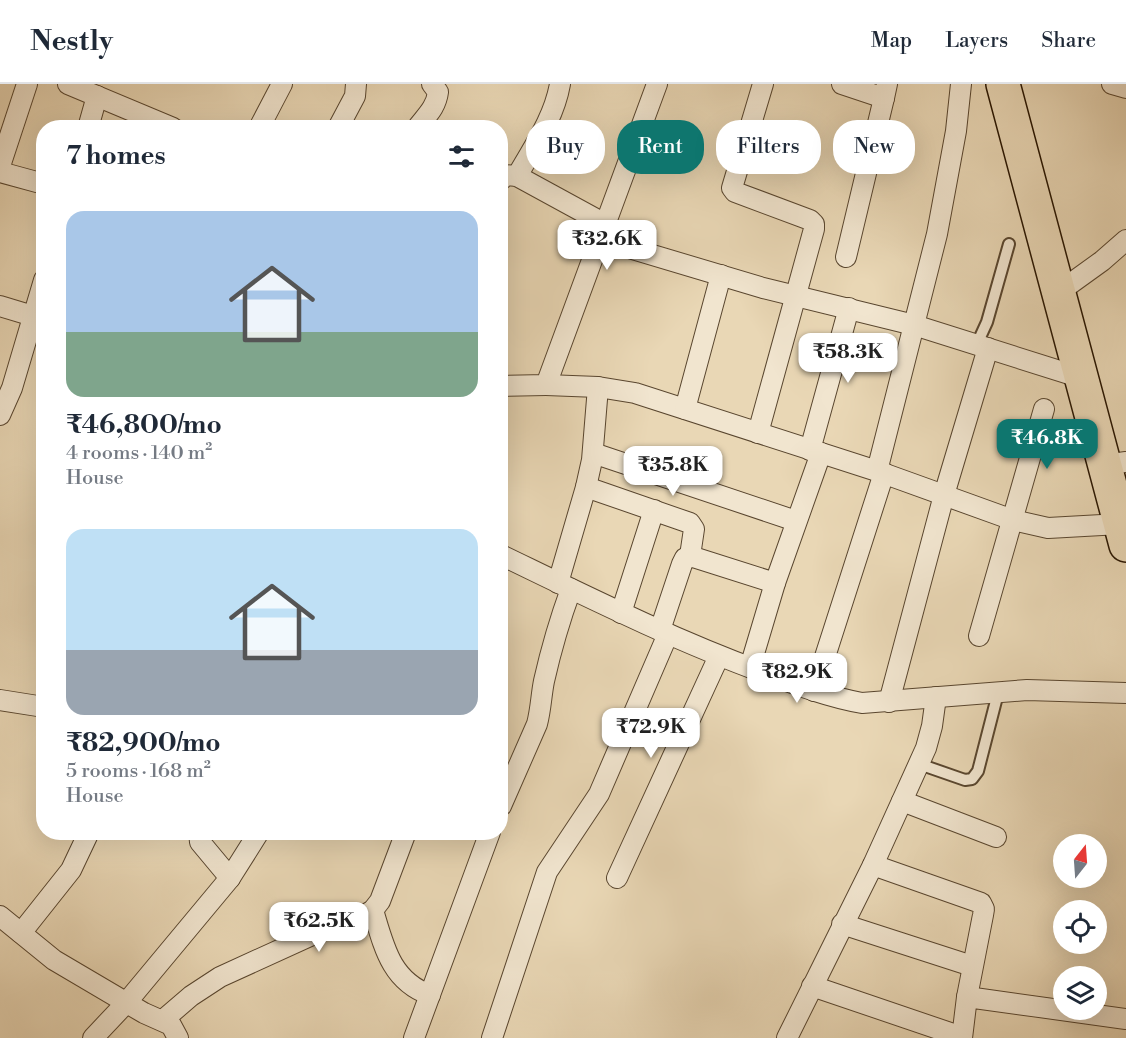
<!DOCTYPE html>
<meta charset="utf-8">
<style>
:root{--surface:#fff;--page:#f6f6f7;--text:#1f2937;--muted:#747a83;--line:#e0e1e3;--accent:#0f766e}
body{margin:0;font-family:"Libre Bodoni",serif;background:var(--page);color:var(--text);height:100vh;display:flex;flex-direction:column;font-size:22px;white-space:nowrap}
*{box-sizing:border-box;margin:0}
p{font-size:20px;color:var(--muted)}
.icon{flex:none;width:33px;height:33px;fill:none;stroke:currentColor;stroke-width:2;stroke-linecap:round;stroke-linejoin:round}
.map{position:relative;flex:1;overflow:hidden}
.drawer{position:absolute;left:36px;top:36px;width:472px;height:720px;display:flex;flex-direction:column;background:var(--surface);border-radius:24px;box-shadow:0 6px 24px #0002}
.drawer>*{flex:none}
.hud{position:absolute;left:526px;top:36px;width:508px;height:54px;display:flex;gap:12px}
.needle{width:39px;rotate:17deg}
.tools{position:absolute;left:1053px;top:750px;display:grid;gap:12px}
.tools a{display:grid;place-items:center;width:54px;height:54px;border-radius:50%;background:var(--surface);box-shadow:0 6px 24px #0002;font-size:30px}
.price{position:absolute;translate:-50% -51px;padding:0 14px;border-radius:12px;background:#fff;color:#222;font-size:20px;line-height:39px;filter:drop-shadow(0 2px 3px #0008)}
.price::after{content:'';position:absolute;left:50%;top:36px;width:18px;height:14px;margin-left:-9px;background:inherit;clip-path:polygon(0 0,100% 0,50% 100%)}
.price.selected{background:var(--accent);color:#fff}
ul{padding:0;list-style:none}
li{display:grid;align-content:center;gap:12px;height:318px;padding:0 30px}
li span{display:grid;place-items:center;height:186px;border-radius:18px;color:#555}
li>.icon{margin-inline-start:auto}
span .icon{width:108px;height:108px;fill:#fffc;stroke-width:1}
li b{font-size:26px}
h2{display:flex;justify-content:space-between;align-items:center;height:72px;padding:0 30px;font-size:26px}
.pill{padding:0 21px;border-radius:24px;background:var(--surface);box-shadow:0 6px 24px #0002;font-size:21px;line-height:54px}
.pill.selected{background:var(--accent);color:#fff}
header{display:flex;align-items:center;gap:36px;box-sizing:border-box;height:84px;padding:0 30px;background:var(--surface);border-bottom:2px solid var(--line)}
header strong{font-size:28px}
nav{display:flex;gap:33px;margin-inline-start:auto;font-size:21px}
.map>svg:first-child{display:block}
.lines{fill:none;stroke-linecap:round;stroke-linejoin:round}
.lane-casing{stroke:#59462f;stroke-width:14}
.street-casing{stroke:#59462f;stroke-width:22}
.highway-casing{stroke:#291602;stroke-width:36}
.lane{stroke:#f1e5cf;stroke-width:10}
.street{stroke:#f1e5cf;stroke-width:20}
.highway{stroke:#e9d7b5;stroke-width:33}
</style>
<header>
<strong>Nestly</strong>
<nav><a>Map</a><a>Layers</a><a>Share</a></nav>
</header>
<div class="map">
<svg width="1126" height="954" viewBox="0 0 1126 954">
<rect width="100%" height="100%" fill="#e9d7b5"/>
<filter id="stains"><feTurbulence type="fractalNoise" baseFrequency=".00333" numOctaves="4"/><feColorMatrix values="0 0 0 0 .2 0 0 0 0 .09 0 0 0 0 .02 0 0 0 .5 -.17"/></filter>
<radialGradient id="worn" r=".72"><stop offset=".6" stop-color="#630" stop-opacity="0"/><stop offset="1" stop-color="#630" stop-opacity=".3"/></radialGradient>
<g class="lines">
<g class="lane-casing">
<g id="lane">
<polyline points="977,260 987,238 1009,160"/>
<polyline points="919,680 965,696 972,695 978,687 998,609"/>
</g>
</g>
<g class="street-casing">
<g id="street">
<polyline points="68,0 173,44"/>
<polyline points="842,0 884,14 887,0"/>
<polyline points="1112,0 1126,4"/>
<polyline points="88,44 97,12"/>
<polyline points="259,44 282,0"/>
<polyline points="338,44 355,12 356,0"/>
<path d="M417 44C426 32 436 24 438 8L432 0"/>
<polyline points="0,82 27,0"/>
<polyline points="0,88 44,100"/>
<path d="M517 92C534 62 554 34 560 0"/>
<polyline points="501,96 504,91 517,92 605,140"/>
<polyline points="599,155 763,204 914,241 1082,294"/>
<polyline points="846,173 884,14"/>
<polyline points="1059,208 1102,177 1126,156"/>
<polyline points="0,222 33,232"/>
<polyline points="546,301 598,303 635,309 877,387 1013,436 1048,444 1120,440"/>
<polyline points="501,302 546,301 657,0"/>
<polyline points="685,325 721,191"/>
<polyline points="0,331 12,304 44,196"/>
<polyline points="758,349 814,145 814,140 810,136 735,108 732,104 763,0"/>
<polyline points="810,366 849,224"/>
<polyline points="593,369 796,437"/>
<polyline points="1105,381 1126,378"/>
<polyline points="877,387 937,150 956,47 961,0"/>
<polyline points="586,403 690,439 694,445 690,472"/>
<path d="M501 471C588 513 674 556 765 589 797 601 828 613 862 619L1027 606 1126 609"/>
<polyline points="558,499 586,403 592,376 598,303"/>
<polyline points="621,529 654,426"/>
<polyline points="660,546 682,480 685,474 690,472 775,499"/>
<polyline points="979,552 1044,325"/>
<polyline points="750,583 775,499 821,369"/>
<polyline points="814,607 884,389"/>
<polyline points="0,616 44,623"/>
<polyline points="889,618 944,411 988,264"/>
<polyline points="902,717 996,753"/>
<path d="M501 722 537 640C541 625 541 612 544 597 551 566 560 535 571 505"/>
<polyline points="199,748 200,758 230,794"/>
<polyline points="873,781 981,819 984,825 983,831 967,913"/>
<polyline points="617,794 719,572"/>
<path d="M373 826C384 863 391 897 430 911"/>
<polyline points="0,832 54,876 144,929 171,941 178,954"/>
<polyline points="842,840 972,882"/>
<polyline points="21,849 71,786 89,748"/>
<polyline points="812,902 962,953"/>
<polyline points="163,936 191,912 220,893 321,847 363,832 373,826 380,817 406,748"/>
<polyline points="93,954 126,919 230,794 259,748"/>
<polyline points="414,954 490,748"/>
<polyline points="492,954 547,788 599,710 668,550"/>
<polyline points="787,954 873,781 926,664 932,642 936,613"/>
<polyline points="962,954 967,913 1126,935"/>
</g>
</g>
<g class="highway-casing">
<polyline id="highway" points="1003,0 1126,461"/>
</g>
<use href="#lane" class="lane"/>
<use href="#street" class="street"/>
<use href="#highway" class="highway"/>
</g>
<rect width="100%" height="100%" filter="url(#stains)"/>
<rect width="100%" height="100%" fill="url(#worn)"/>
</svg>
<div class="tools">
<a><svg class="needle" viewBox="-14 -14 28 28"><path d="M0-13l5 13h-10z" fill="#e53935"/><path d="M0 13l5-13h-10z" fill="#747a83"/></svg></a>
<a><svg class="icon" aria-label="locate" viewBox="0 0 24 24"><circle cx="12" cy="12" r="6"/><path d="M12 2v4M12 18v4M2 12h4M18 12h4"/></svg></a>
<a><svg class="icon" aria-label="layers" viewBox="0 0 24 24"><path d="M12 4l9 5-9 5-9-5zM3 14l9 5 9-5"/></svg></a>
</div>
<b class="price" style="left:607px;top:187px">₹32.6K</b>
<b class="price" style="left:848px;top:300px">₹58.3K</b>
<b class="price selected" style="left:1047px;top:386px">₹46.8K</b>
<b class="price" style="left:673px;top:413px">₹35.8K</b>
<b class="price" style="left:797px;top:620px">₹82.9K</b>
<b class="price" style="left:651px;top:675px">₹72.9K</b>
<b class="price" style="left:319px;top:869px">₹62.5K</b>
<div class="hud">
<a class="pill">Buy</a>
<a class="pill selected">Rent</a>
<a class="pill">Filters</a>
<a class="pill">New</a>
</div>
<section class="drawer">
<h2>7 homes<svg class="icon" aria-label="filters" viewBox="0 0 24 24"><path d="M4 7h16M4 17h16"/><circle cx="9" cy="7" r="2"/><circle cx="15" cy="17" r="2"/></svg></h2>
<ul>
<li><span style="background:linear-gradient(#a9c7e8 65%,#7fa58c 0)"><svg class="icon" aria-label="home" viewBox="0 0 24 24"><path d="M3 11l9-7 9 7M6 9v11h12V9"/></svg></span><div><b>₹46,800/mo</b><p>4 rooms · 140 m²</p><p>House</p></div></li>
<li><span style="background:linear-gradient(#bfe0f5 65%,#9aa5b1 0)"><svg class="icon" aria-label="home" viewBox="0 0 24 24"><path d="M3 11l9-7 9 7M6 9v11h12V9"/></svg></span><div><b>₹82,900/mo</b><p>5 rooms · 168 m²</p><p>House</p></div></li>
</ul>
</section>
</div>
